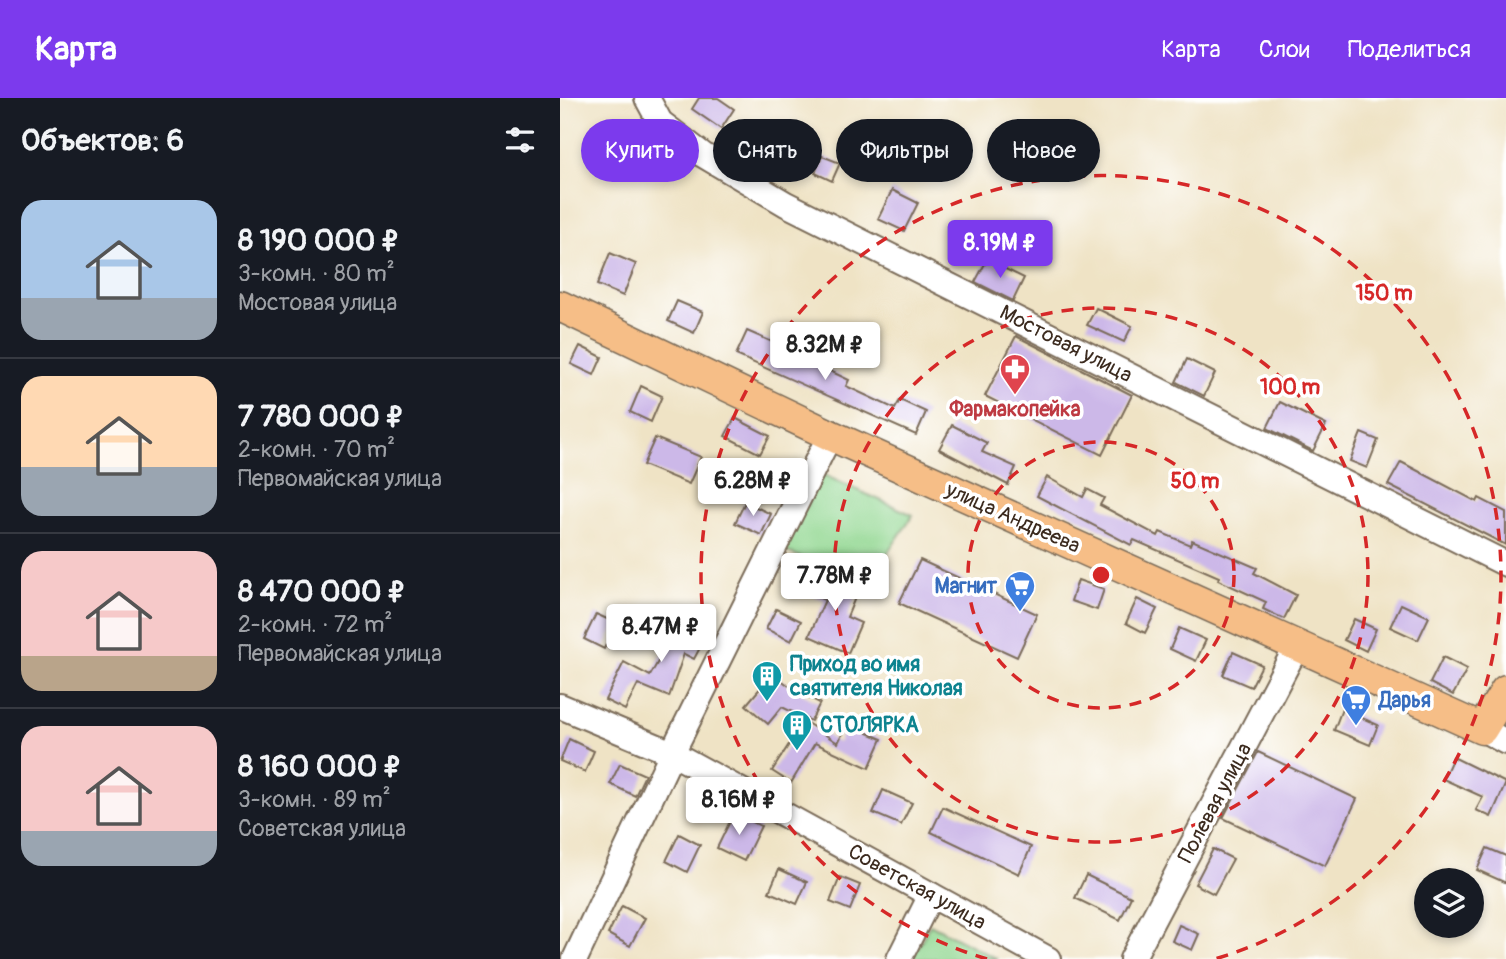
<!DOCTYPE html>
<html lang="ru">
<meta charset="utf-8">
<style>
:root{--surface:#171b24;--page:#242831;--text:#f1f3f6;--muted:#9ea1a6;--line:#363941;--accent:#7c3aed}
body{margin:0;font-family:Pangolin,sans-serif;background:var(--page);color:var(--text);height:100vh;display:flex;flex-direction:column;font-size:26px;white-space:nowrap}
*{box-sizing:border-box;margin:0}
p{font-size:23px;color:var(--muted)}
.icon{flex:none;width:38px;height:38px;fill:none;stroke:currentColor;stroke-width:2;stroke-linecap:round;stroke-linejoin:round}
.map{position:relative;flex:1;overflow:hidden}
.sheet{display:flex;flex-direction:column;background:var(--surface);width:560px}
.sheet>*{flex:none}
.banner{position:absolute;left:21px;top:21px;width:665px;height:63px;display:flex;gap:14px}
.tools{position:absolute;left:854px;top:770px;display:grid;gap:14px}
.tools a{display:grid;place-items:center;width:70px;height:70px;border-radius:50%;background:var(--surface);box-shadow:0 4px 10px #0003;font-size:35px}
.price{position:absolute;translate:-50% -60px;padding:0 16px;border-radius:7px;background:#fff;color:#222;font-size:23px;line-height:46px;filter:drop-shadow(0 2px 4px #0008)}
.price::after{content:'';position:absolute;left:50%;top:42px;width:21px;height:16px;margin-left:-10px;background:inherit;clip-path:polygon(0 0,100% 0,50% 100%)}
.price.current{background:var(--accent);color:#fff}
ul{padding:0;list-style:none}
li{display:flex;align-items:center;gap:21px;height:175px;padding:0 21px}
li+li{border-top:2px solid var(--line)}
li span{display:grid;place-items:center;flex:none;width:196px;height:140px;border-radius:21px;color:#555}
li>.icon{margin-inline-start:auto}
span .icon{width:84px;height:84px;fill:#fffc;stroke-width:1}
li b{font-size:30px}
h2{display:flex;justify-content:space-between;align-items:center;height:84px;padding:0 21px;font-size:30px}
.tag{padding:0 24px;border-radius:32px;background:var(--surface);box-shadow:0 4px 10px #0003;font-size:24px;line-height:63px}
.tag.current{background:var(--accent);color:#fff}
header{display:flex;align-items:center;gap:42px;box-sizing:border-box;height:98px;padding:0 35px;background:var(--accent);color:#fff}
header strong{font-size:33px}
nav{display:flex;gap:38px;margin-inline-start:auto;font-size:24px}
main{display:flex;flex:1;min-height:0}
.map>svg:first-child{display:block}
.green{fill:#92d791;stroke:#668058;stroke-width:2}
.building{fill:#ccb8e8}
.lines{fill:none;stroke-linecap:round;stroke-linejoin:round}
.minor-casing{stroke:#7a6b58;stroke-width:28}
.major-casing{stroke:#7a6b58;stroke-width:33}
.minor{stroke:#fff;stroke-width:24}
.major{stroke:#f6be87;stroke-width:30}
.ring{fill:none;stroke:#d62828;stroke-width:3.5;stroke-dasharray:12 9}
.labels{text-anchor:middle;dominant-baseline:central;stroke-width:7;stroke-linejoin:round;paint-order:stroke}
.street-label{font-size:21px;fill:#3b2a1e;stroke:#fff}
.health-label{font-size:21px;font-weight:bold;fill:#be3a42;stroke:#fff}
.shop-label{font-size:21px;font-weight:bold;fill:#366cbe;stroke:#fff;text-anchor:end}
.culture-label{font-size:21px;font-weight:bold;fill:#0d838f;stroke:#fff;text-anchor:start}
.centre{fill:#d62828;stroke:#fff;stroke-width:3.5}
.ring-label{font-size:21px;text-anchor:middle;font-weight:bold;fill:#d62828;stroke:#fff;stroke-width:7;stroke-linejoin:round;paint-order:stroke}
</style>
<header>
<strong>Карта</strong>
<nav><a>Карта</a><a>Слои</a><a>Поделиться</a></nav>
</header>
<main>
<section class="sheet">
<h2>Объектов: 6<svg class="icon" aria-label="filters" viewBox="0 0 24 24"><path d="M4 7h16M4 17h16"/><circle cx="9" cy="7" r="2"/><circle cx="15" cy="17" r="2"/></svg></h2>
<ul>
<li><span style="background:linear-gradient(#a9c7e8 70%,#9aa5b1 0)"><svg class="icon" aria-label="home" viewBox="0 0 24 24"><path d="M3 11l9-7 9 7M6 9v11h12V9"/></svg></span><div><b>8 190 000 ₽</b><p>3-комн. · 80 m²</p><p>Мостовая улица</p></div></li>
<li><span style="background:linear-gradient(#ffd9b3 65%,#9aa5b1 0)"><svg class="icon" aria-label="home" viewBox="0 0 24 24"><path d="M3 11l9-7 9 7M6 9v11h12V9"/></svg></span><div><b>7 780 000 ₽</b><p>2-комн. · 70 m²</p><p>Первомайская улица</p></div></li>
<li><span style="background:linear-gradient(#f6c9c9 75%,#b9a48a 0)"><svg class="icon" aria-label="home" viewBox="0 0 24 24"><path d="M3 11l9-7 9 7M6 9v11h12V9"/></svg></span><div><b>8 470 000 ₽</b><p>2-комн. · 72 m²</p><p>Первомайская улица</p></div></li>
<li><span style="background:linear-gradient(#f6c9c9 75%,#9aa5b1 0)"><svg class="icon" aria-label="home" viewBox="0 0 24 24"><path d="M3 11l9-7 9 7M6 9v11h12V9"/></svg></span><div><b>8 160 000 ₽</b><p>3-комн. · 89 m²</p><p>Советская улица</p></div></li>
</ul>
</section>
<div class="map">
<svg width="946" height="861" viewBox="0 0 946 861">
<rect width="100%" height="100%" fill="#fff"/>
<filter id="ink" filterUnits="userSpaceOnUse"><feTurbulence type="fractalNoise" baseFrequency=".0143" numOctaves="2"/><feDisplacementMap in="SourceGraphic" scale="14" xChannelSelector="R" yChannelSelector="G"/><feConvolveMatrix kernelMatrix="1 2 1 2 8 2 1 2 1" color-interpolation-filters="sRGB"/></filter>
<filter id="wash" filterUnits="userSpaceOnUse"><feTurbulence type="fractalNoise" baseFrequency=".00686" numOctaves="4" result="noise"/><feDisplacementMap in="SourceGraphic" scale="28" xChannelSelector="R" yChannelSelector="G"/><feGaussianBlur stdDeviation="1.57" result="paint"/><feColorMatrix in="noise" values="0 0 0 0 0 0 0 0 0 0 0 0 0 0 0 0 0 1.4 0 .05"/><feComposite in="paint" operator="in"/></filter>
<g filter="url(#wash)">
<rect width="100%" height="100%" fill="#efe3c5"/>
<g class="green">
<polygon points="257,374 353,417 323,462 290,477 219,451"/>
<polygon points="370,826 437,861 352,861"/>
</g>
<g id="blocks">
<g class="building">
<polygon points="139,0 158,0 174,11 161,31 132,11"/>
<polygon points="218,44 243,59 232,79 206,63"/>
<polygon points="262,58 280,65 272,83 255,75"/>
<polygon points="332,92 358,105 344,133 318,121"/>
<polygon points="50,155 76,166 63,198 37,187"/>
<polygon points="427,162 464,180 453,203 415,184"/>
<polygon points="117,203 143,214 134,235 108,223"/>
<polygon points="536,210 572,228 564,244 527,227"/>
<polygon points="187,233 254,262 253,265 289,282 286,288 335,311 340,302 366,314 356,337 176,257"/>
<polygon points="456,238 572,297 542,357 425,298"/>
<polygon points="20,248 42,259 34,277 11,266"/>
<polygon points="627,261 655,275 644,298 616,284"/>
<polygon points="81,288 102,298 91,324 70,314"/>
<polygon points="720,304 766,327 753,353 707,330"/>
<polygon points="175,320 210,338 200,356 165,338"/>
<polygon points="392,327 427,345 422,354 456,369 448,387 379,351"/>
<polygon points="801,335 818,342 807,370 790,363"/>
<polygon points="95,340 141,359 129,386 83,367"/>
<polygon points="841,364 917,404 919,400 946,414 946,447 828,387"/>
<polygon points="487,379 523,399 527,391 544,400 540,407 598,438 600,434 630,447 632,442 697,470 694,475 736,497 724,521 703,511 706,504 658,482 659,479 574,442 571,447 477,398"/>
<polygon points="185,404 211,416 201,437 175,425"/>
<polygon points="360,462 477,516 457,559 339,505"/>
<polygon points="261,474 299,490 287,519 301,525 288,555 249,538 265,502 252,497"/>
<polygon points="518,482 544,491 537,512 511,503"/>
<polygon points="577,501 597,511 585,535 566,525"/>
<polygon points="841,506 869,519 858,542 830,529"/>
<polygon points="216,511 241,523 231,543 206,531"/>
<polygon points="125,515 151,529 134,561 124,556 109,599 78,586 65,612 45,602 64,564 90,578"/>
<polygon points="36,516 56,525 44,551 24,541"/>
<polygon points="794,521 816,531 806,553 784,542"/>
<polygon points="619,530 646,542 636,563 610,551"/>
<polygon points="673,554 702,567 691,589 663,577"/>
<polygon points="883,559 907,571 893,597 870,585"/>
<polygon points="208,581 215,587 220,581 234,592 260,605 251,623 222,609 208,626 186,607"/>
<polygon points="782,611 818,627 810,647 774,632"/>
<polygon points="244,623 278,645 287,626 322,641 309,670 255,645 231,685 212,673"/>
<polygon points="9,641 34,653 25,674 0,663"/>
<polygon points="698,654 797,701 765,768 663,720"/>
<polygon points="893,659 946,685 931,719 916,712 923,699 883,681"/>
<polygon points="60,666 85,677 75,698 50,686"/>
<polygon points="323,692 352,705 341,727 313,715"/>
<polygon points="383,709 471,749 459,776 371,734"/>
<polygon points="174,715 201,728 184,763 157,750"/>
<polygon points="119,736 140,747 127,774 106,763"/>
<polygon points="927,750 946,758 946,785 917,772"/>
<polygon points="653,751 673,761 654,796 635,786"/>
<polygon points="219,771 247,784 237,806 209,794"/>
<polygon points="526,777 571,799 560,822 515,800"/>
<polygon points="280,779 300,787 290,812 270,804"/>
<polygon points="62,808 85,820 70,848 48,836"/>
<polygon points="619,827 639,836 632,852 612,843"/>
</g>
</g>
</g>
<g filter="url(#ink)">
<use href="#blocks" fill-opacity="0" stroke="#7a6b58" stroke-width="2"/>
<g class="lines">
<g class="minor-casing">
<g id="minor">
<polyline points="87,0 100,24 143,57 226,106 946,466"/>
<polyline points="0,608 112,655 488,861"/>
<polyline points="922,631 946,644"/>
<polyline points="15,861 112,655 270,337"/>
<polyline points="339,861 371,797"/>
<polyline points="572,861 737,548"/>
</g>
</g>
<g class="major-casing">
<polyline id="major" points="0,208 270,337 922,631 946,592"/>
</g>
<use href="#minor" class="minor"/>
<use href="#major" class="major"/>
</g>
</g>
<g class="ring">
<circle cx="541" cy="477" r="133"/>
<circle cx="541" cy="477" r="267"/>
<path d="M427 861A400 400 0 1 1 655 861"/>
</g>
<defs>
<g id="pharmacy-pin" transform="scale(1.575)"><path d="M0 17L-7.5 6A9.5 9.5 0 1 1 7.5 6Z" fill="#e0444e" stroke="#fff"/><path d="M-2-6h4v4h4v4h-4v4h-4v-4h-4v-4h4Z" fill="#fff"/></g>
<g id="supermarket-pin" transform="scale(1.575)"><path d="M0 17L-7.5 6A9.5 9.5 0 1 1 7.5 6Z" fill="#3f7fe0" stroke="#fff"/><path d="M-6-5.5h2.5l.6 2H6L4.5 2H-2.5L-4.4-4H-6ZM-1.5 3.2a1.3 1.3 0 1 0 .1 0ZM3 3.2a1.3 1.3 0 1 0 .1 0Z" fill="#fff"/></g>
<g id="building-pin" transform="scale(1.575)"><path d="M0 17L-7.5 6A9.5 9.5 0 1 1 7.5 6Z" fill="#0f9aa8" stroke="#fff"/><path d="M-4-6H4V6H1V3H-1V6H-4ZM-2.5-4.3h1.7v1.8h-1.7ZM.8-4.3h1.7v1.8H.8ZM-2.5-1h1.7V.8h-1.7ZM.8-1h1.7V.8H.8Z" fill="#fff"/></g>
</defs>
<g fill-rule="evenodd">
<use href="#pharmacy-pin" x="455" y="271"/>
<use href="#supermarket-pin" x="460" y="488"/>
<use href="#building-pin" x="207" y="578"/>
<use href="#supermarket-pin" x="796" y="602"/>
<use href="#building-pin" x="237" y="627"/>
</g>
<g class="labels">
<g class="street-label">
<text transform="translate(506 246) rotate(27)">Мостовая улица</text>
<text transform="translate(453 420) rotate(24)">улица Андреева</text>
<text transform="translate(655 705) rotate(-62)">Полевая улица</text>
<text transform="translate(357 789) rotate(29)">Советская улица</text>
</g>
<g class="health-label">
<text x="455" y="311">Фармакопейка</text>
</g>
<g class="shop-label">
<text x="437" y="488">Магнит</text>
<text x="819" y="602" text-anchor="start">Дарья</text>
</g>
<g class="culture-label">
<text x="230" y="566">Приход во имя<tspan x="230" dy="24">святителя Николая</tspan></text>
<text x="260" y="627">СТОЛЯРКА</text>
</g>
</g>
<circle cx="541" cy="477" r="10" class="centre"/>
<g class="ring-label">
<text x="824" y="202">150 m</text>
<text x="730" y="296">100 m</text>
<text x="635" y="390">50 m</text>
</g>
</svg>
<div class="tools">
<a><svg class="icon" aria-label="layers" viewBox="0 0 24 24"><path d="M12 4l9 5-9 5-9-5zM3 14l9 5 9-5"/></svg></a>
</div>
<b class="price current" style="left:440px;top:182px">8.19M ₽</b>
<b class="price" style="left:265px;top:284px">8.32M ₽</b>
<b class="price" style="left:193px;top:420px">6.28M ₽</b>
<b class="price" style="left:275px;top:515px">7.78M ₽</b>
<b class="price" style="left:101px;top:566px">8.47M ₽</b>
<b class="price" style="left:179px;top:739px">8.16M ₽</b>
<div class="banner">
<a class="tag current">Купить</a>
<a class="tag">Снять</a>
<a class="tag">Фильтры</a>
<a class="tag">Новое</a>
</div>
</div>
</main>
